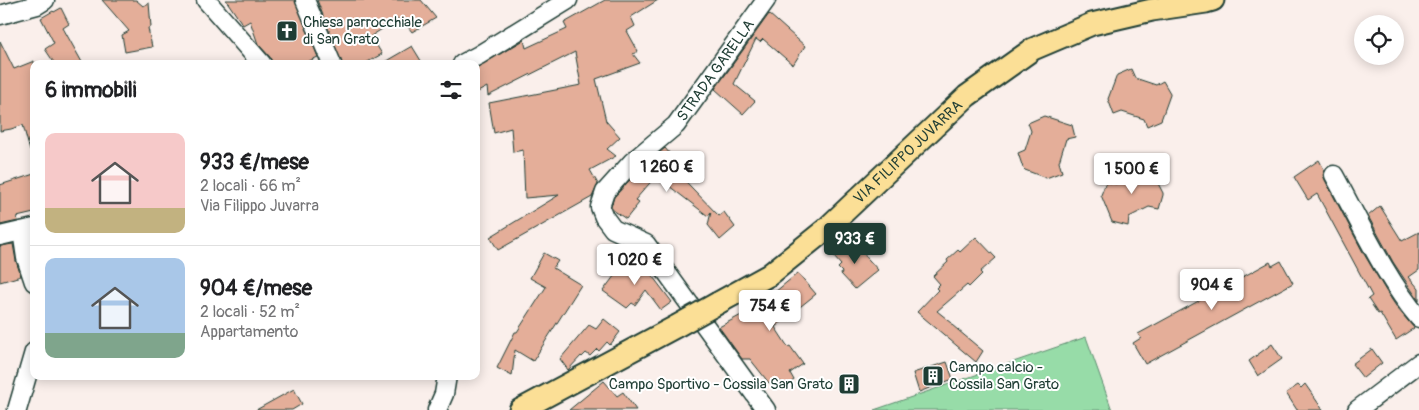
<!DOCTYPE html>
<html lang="it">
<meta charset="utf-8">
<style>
:root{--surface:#fff;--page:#f6f6f6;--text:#202124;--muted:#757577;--line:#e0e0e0;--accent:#1f3d34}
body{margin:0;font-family:Pangolin,sans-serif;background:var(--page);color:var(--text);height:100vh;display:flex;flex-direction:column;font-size:19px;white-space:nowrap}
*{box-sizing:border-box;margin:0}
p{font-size:16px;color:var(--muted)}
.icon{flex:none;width:28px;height:28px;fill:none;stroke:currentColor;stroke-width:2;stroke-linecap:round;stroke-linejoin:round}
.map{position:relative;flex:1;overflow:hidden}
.side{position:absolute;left:30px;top:60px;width:450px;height:320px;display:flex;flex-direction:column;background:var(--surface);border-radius:10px;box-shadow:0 2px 12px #0003}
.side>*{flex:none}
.controls{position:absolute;left:1354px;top:15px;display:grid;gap:10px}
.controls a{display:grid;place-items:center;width:50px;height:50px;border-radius:50%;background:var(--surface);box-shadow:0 2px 12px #0003;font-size:25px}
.price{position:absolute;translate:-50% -42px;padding:0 11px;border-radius:5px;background:#fff;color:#222;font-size:16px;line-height:32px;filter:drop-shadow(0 1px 2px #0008)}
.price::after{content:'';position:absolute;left:50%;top:30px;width:15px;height:11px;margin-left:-8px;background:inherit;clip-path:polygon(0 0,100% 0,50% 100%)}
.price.selected{background:var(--accent);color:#fff}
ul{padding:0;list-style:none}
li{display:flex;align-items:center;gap:15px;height:125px;padding:0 15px}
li+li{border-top:1px solid var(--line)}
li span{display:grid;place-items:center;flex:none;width:140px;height:100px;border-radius:10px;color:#555}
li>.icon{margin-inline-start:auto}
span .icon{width:60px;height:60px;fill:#fffc;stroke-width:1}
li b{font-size:21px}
h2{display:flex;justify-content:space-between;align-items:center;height:60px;padding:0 15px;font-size:21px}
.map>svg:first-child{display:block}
.green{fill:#97dca8;stroke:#5b8c6e}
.building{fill:#e4ae99;stroke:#1f3d34}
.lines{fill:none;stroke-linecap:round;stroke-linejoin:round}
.minor-casing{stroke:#1f3d34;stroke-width:21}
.major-casing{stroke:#1f3d34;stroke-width:25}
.minor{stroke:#fff;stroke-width:18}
.major{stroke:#fbdf96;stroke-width:21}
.major-bridge-casing{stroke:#1f3d34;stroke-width:25;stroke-linecap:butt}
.major-bridge{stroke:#fbdf96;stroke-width:21}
.labels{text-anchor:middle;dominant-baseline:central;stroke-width:4;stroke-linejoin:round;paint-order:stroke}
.poi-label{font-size:15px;fill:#1f3d34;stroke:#fff;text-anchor:start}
.street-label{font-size:15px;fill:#1f3d34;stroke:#fff}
</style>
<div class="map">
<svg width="1419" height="410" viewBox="0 0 1419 410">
<rect width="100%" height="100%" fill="#faefeb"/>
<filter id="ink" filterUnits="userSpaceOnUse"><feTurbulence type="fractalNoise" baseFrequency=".02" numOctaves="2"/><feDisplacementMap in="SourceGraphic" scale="10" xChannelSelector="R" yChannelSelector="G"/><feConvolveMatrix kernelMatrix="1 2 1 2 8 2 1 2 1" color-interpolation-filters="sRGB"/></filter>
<g filter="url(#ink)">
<polygon class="green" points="1086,337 1112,410 874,410"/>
<g class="building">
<polygon points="102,0 136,0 143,6 149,3 151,27 148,28 152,47 125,52 122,35 129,31"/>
<polygon points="226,0 295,0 318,57 302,64 272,64 270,57 258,44 250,21 243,25"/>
<polygon points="317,0 421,0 436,18 412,32 402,19 399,21 398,19 371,36 382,54 364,64 342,64"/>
<polygon points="605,0 658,0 631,17 635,26 627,31 638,51 633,54 640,63 596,79 606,121 620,137 607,149 616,156 590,170 598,184 592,197 498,250 490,237 559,195 525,198 523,150 513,152 511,128 494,133 489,103 581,85 575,52 488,96 487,87 476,93 476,68 524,40 526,48 567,29 564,23"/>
<polygon points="61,8 69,24 63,28 83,64 55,64 45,49 54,43 41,18 53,11 54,12"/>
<polygon points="769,14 805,46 793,65 763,39 760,42 756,39 734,84 755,101 743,114 715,89"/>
<polygon points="0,41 14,69 34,61 34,150 30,151 23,125 11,129 0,131"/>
<polygon points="412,46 423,64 381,64"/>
<polygon points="1131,69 1135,78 1156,85 1163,81 1170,93 1170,95 1161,120 1147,126 1144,119 1122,112 1114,115 1108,99 1117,75"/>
<polygon points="1044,116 1072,125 1075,137 1066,139 1059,162 1062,172 1046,178 1025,170 1023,168 1018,153 1025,150 1031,131 1028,123"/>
<polygon points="665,148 670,154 666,161 719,216 724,212 735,227 720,240 708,225 711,212 708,216 656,176 635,200 639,203 626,219 613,210 611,207 614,197 639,170"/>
<polygon points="1319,160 1325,171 1323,175 1325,180 1364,254 1386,291 1398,309 1414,328 1396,340 1380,313 1378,314 1368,299 1372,296 1317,194 1308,200 1294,177"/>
<polygon points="1135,166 1150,168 1163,193 1163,195 1159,209 1149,207 1129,217 1128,226 1112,222 1101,195 1106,182 1116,184 1132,175"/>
<polygon points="34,174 34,213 17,217 18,221 0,225 0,185"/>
<polygon points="1380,206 1402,241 1419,232 1419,270 1409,277 1419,289 1419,301 1393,262 1368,216"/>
<polygon points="976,237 996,258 980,272 982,274 969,287 967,285 937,311 952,323 952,325 983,351 976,362 917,312 938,290 936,288 940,284 933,276 948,262 947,260 958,250 960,252"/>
<polygon points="852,241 878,270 855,289 841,274 842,272 838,268 841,265 834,257"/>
<polygon points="13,244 16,261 21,276 0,282 0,246"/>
<polygon points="544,253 558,261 553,268 581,285 533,361 515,350 512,376 497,368 515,332 517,332 546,287 530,278"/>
<polygon points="626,260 647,269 672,302 661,310 646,290 635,305 632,303 627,308 603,291"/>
<polygon points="1281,261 1293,283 1145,364 1133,343 1141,338 1138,334 1270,262 1272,266"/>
<polygon points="798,273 816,294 775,327 788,347 790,346 803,364 790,373 794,380 785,387 780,381 775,384 773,381 769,383 750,359 742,359 719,327 758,306"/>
<polygon points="604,319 620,332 610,345 607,342 599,351 597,349 590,356 586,353 582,357 581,356 568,370 560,359 589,325 596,329"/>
<polygon points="1272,344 1282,359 1258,376 1249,361"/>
<polygon points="1372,349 1382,363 1363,378 1352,364"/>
<polygon points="947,362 953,379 919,392 913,373"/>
<polygon points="604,381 617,396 623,392 636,410 569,410"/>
<polygon points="1305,384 1323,410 1297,410 1286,393 1298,385 1301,388"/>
<polygon points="294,389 302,404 292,410 256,410"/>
</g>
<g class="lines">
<g class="minor-casing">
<g id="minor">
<polyline points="206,0 262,64"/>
<polyline points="305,0 332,64"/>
<polyline points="0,15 37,5 45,0"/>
<polyline points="462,64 479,55 568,0"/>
<path d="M1334 175C1360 222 1385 278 1419 318"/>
<polyline points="22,231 26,258 34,282"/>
<polyline points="0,236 34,228"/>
<polyline points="17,410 34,352"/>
<polyline points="437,410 444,394 447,376"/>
<path id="s1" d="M766 410 646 244 613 229 604 217 600 207 605 192 632 162 676 125 766 0"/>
<polyline points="1357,410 1419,363"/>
</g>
</g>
<g class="major-casing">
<g id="major">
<path id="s2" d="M718 303 769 275 825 230 967 96 1033 49 1092 24 1152 10 1206 2 1213 0"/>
<polyline points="520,410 677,326"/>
</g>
</g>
<use href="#minor" class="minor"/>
<use href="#major" class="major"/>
<g class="major-bridge-casing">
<polyline id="major-bridge" points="677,326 718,303"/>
</g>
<use href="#major-bridge" class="major-bridge"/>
</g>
</g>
<defs>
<g id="church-square" transform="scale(1.125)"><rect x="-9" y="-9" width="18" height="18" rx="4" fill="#1f3d34" stroke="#fff"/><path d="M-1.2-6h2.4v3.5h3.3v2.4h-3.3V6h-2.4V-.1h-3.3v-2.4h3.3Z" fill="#fff"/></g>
<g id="building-square" transform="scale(1.125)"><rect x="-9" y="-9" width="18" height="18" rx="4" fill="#1f3d34" stroke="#fff"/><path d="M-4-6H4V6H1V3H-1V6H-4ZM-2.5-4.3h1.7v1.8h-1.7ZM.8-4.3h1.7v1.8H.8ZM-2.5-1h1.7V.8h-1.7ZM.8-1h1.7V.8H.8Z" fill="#fff"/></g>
</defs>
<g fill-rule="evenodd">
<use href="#church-square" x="287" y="31"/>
<use href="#building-square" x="933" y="376"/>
<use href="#building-square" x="849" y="384"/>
</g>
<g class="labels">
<g class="poi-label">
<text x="303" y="22">Chiesa parrocchiale<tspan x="303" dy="17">di San Grato</tspan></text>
<text x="949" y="367">Campo calcio -<tspan x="949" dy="17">Cossila San Grato</tspan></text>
<text x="833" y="384" text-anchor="end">Campo Sportivo - Cossila San Grato</text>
</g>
<g class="street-label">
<text stroke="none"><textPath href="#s1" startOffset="448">STRADA GARELLA</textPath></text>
<text stroke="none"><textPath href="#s2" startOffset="244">VIA FILIPPO JUVARRA</textPath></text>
</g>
</g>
</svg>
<div class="controls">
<a><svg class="icon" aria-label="locate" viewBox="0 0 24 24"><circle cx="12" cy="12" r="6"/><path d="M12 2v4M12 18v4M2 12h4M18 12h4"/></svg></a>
</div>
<b class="price" style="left:667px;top:193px">1 260 €</b>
<b class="price" style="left:1132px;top:195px">1 500 €</b>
<b class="price selected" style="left:855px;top:265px">933 €</b>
<b class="price" style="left:635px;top:286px">1 020 €</b>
<b class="price" style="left:1212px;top:311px">904 €</b>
<b class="price" style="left:770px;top:332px">754 €</b>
<section class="side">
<h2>6 immobili<svg class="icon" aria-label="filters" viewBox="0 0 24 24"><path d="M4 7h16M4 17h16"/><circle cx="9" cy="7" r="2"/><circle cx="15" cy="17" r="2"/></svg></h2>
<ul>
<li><span style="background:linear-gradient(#f6c9c9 75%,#c2b280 0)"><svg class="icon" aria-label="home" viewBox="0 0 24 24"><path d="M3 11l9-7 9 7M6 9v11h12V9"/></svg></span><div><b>933 €/mese</b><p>2 locali · 66 m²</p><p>Via Filippo Juvarra</p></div></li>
<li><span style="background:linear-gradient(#a9c7e8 75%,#7fa58c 0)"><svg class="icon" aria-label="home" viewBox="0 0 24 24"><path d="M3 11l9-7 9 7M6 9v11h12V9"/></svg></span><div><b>904 €/mese</b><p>2 locali · 52 m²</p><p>Appartamento</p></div></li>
</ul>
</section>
</div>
